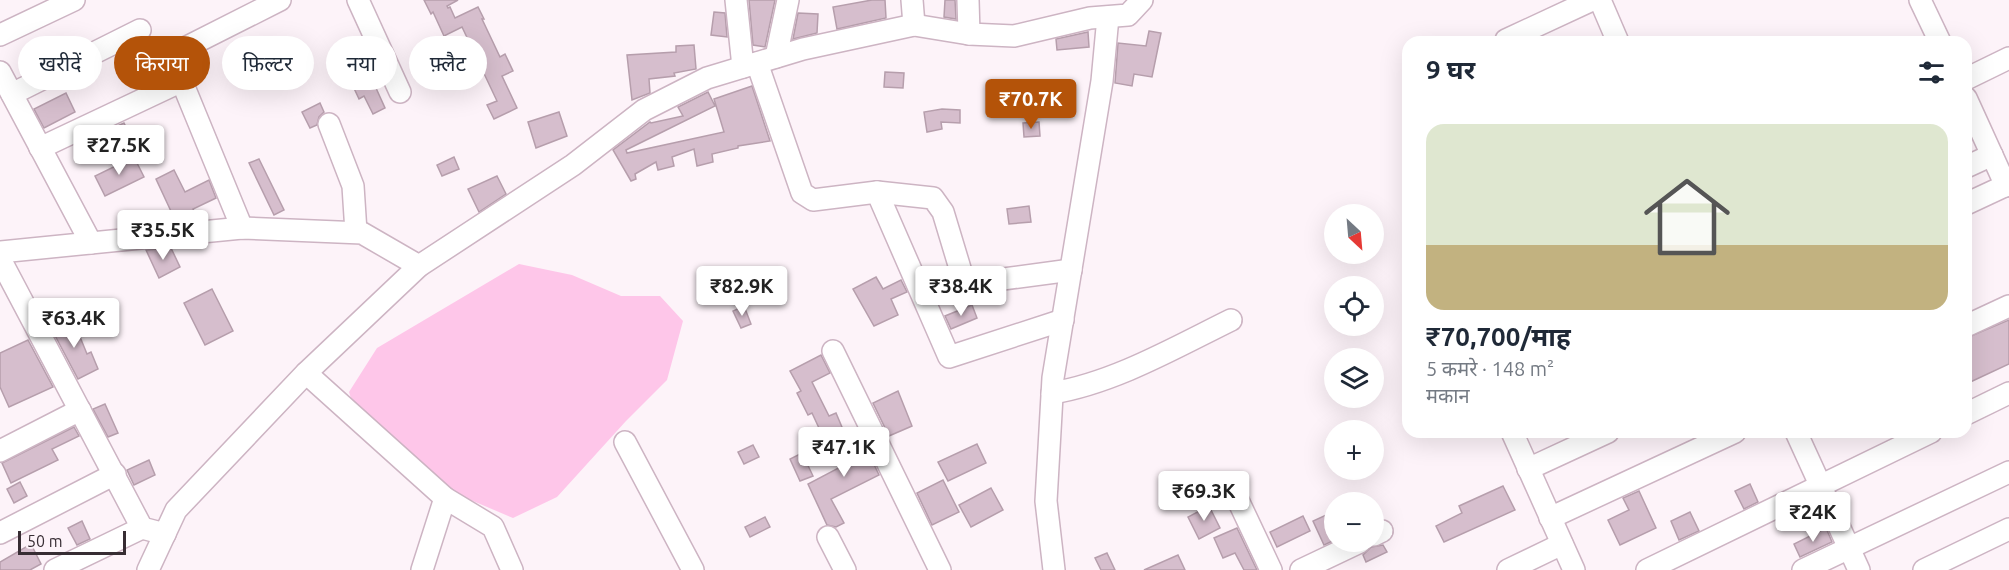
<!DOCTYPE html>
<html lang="hi">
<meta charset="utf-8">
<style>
:root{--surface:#fff;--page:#f2f2f3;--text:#1f2937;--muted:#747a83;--line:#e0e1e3;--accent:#b45309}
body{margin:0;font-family:Ubuntu,"Noto Sans Devanagari",sans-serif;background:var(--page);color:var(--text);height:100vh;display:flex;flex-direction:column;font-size:22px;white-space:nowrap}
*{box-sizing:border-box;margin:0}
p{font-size:20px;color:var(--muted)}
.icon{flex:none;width:33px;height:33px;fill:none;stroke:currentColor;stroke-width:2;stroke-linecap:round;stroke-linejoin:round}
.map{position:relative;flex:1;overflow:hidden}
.panel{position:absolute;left:1402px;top:36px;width:570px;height:402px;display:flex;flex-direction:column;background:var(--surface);border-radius:18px;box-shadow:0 6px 24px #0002}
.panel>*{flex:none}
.banner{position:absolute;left:18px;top:36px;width:570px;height:54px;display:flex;gap:12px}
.needle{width:39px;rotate:154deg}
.tools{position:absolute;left:1324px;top:204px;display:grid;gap:12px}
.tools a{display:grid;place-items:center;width:60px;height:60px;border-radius:50%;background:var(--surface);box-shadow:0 6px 24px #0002;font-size:30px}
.scale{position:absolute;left:18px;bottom:15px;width:108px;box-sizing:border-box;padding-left:6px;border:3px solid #372d33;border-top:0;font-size:16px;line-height:21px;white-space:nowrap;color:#372d33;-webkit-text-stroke:4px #fdf3f9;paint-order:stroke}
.price{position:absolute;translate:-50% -51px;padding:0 14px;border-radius:6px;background:#fff;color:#222;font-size:20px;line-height:39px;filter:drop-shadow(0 2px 3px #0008)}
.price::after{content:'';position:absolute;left:50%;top:36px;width:18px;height:14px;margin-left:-9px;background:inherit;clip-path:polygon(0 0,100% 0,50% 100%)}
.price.active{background:var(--accent);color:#fff}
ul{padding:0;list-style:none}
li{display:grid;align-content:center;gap:12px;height:318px;padding:0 24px}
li+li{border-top:2px solid var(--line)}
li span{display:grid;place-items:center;height:186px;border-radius:18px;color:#555}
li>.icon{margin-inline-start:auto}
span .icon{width:108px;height:108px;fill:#fffc;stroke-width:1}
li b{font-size:26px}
h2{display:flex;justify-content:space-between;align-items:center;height:72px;padding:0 24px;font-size:26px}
.chip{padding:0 21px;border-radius:27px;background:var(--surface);box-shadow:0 6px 24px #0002;font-size:21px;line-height:54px}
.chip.active{background:var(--accent);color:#fff}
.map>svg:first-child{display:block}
.green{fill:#fec6e9}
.building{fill:#d6becd;stroke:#b69eac;stroke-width:1.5}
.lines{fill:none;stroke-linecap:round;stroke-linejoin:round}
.minor-casing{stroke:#cdb4c3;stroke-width:24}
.minor{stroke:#fff;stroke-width:21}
</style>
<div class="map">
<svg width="2009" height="570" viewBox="0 0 2009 570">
<rect width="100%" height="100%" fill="#fdf3f9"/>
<polygon class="green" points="519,264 572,275 621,296 660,296 683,321 667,380 626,421 557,497 513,518 407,473 365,442 349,392 377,348"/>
<g class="building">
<polygon points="424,0 458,0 447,6 448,8 450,7 455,18 478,7 484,19 482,19 500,57 505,54 513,71 502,76 517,108 494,119 487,105 497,101 462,27 444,36 433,12 431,14"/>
<polygon points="749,0 775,0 765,47 753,45"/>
<polygon points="872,0 885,0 886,18 837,29 833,7"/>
<polygon points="945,0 955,0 956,19 944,17"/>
<polygon points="714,12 725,13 727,37 711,35"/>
<polygon points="798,13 818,14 817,33 793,39"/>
<polygon points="1149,31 1161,33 1152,77 1134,74 1132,86 1115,83 1118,43 1146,46"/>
<polygon points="1088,32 1089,47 1057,50 1056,39"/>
<polygon points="694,45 696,69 674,73 675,76 649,79 650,93 632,100 627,55 676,52 676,46"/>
<polygon points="885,72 904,73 903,88 884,87"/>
<polygon points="371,77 385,108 373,114 364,96 359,99 353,86"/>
<polygon points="752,86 770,141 738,146 738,148 712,154 713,162 697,166 694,149 672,157 674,166 658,170 656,162 635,174 636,179 631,181 613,150 650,122 651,123 683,116 678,107 708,92 715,106 626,150 627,153 724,132 714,99"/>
<polygon points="66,93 75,112 44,128 34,109"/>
<polygon points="320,103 324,112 319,117 317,125 310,128 302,112"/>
<polygon points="942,109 960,110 960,123 941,122 942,129 927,132 924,112"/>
<polygon points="559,112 567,136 536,148 528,122"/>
<polygon points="1039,122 1040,136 1024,137 1023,123"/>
<polygon points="124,123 127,129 97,144 93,137"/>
<polygon points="134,157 144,177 105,196 95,176"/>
<polygon points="454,157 459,169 442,176 437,165"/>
<polygon points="259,159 284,210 274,215 249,163"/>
<polygon points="174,170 185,192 209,180 216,198 193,209 196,215 183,221 176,222 156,179"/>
<polygon points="497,176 506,194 479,212 468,189"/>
<polygon points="1029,206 1031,222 1009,224 1007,209"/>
<polygon points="171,248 180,267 159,278 146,250"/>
<polygon points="876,277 883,289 901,280 907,292 891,299 898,315 874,326 853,289"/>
<polygon points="212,289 233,331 205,345 184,303"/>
<polygon points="972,305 977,318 951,329 945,316"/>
<polygon points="744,306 751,324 741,328 733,311"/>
<polygon points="67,318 76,338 80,337 87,354 91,352 98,369 78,379 50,326"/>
<polygon points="2009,320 2009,364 1966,384 1966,338"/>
<polygon points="28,340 53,387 9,407 0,387 0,353"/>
<polygon points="821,355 830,373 812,382 829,416 836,413 844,432 825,441 812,413 808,415 797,393 801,391 790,371"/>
<polygon points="898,391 912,426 889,436 873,403"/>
<polygon points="105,404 118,433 108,437 93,409"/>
<polygon points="74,427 79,436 52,449 58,460 11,483 2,463"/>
<polygon points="857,429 879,475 831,499 844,523 836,527 827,525 808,484 852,461 841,436"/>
<polygon points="977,444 986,463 948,481 938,462"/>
<polygon points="753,445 759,457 744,464 738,452"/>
<polygon points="802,453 813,476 800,481 790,459"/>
<polygon points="149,460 155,475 134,485 127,470"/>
<polygon points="943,480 959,512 932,525 917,493"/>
<polygon points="20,482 27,496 14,503 7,489"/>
<polygon points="1750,484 1758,502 1744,509 1735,491"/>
<polygon points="1503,486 1515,510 1444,542 1436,526 1462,513 1459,506"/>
<polygon points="991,488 1003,510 971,527 959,505"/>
<polygon points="1639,491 1656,528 1620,545 1608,520 1629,510 1623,498"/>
<polygon points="1209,506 1220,528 1199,539 1188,517"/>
<polygon points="1335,511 1335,540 1324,545 1313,521"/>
<polygon points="1690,512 1699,531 1679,540 1671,521"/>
<polygon points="1303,516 1310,531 1277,547 1270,532"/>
<polygon points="765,517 770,527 750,537 745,527"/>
<polygon points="82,521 90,539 77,545 68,528"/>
<polygon points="1237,528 1257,570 1244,570 1235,553 1223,558 1214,538"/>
<polygon points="1826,528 1832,542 1800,557 1794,544"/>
<polygon points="31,544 41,564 30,570 0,570 0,562"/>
<polygon points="1383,545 1387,552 1366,562 1363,555 1371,547"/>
<polygon points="1107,553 1115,570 1101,570 1095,558"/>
<polygon points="1178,555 1185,570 1144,570"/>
</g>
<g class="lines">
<g class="minor-casing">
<g id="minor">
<polyline points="358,0 400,92"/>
<polyline points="736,0 743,67"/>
<polyline points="912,0 914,25"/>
<polyline points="968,0 969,34"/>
<polyline points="1600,0 1618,42"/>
<polyline points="1920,0 1940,42"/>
<polyline points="0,35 74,0"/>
<polyline points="1506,40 1592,0"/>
<polyline points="776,57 788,0"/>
<polyline points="757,63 802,193 813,200 877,192 933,198 943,212 962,275 972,280 988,281 1071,270"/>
<polyline points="0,72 91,243"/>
<polyline points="1966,79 2009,58"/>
<polyline points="12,94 140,30"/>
<polyline points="1966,98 2006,186"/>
<polyline points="329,124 353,186 356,232"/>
<polyline points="40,148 182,81"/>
<polyline points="1966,167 1992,155"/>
<polyline points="877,192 949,357 1063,320"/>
<polyline points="1966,204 2009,184"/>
<polyline points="242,228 171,55 280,0"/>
<polyline points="0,252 242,228 362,233 419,266"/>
<polyline points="0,259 142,528 165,534"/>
<polyline points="1966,326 2009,306"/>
<polyline points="833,351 940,570"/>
<polyline points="306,373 445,498 493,527 512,570"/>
<path d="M1052 393C1114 383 1176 347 1231 320"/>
<polyline points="1966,414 2009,393"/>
<polyline points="1512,432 1574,570"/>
<polyline points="1796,432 1859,570"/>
<polyline points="625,442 693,570"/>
<polyline points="0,451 80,410"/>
<polyline points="1528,469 1608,432"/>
<polyline points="1237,498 1271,570"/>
<polyline points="1550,518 1735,432"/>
<polyline points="0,533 115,474"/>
<polyline points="1374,535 1382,531"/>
<polyline points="828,537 845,570"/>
<polyline points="55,570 142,528"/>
<polyline points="148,570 176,510 306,373 419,266 573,165 644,110 707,78 803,49 914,25 969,34 1014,36 1090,18 1128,15 1142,0"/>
<polyline points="422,570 445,498"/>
<polyline points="1054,570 1046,501 1053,378 1102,81 1108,17"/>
<polyline points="1301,570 1360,542"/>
<polyline points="1508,570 1562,544"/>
<polyline points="1647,570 1931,432"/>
<polyline points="1803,570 2009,472"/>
<polyline points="1924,570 2009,529"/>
</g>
</g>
<use href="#minor" class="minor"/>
</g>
</svg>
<div class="tools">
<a><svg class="needle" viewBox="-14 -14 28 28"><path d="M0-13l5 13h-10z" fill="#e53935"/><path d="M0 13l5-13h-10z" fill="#747a83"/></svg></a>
<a><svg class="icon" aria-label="locate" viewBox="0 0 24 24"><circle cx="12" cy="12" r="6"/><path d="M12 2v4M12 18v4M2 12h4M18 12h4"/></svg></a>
<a><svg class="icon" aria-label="layers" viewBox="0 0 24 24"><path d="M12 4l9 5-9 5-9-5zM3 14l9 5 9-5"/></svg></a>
<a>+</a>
<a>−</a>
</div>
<div class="scale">50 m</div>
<b class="price active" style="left:1031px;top:130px">₹70.7K</b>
<b class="price" style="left:119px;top:176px">₹27.5K</b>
<b class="price" style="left:163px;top:261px">₹35.5K</b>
<b class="price" style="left:742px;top:317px">₹82.9K</b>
<b class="price" style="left:961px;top:317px">₹38.4K</b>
<b class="price" style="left:74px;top:349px">₹63.4K</b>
<b class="price" style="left:844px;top:478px">₹47.1K</b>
<b class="price" style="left:1204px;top:522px">₹69.3K</b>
<b class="price" style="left:1813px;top:543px">₹24K</b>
<div class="banner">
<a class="chip">खरीदें</a>
<a class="chip active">किराया</a>
<a class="chip">फ़िल्टर</a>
<a class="chip">नया</a>
<a class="chip">फ़्लैट</a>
</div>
<section class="panel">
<h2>9 घर<svg class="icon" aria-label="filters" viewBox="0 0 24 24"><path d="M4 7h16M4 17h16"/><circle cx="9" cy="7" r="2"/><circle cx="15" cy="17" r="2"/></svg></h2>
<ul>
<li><span style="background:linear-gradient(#dfe7d0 65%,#c2b280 0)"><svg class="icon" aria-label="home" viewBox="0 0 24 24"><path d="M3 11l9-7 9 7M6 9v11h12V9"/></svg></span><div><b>₹70,700/माह</b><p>5 कमरे · 148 m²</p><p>मकान</p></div></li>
</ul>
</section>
</div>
